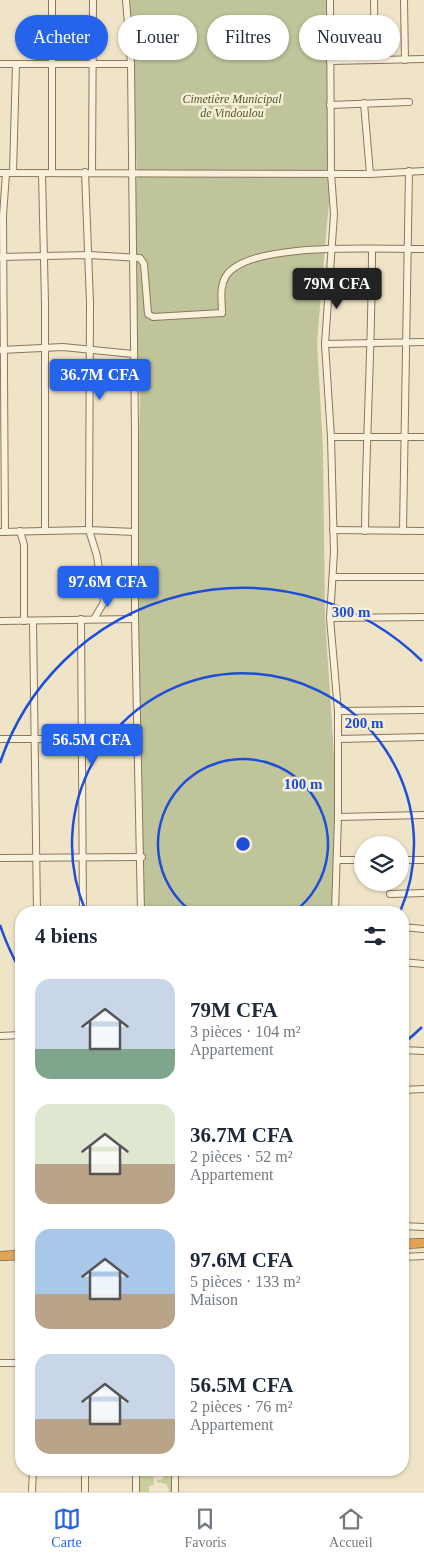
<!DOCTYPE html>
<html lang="fr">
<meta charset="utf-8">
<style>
:root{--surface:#fff;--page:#f6f6f7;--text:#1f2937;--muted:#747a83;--line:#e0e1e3;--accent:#2563eb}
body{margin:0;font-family:"Times New Roman",serif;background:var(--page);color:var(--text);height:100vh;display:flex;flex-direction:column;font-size:19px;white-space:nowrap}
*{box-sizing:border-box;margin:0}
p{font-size:16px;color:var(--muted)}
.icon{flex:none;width:28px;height:28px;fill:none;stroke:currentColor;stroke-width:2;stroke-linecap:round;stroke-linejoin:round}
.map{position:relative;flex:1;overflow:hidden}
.drawer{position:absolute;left:15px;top:906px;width:394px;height:570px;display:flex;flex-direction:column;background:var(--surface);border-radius:20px;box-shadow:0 1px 4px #0004}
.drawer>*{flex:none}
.banner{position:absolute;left:15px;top:15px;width:395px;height:45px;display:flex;gap:10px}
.controls{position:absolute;left:354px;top:836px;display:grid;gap:10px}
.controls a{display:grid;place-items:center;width:55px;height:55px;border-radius:50%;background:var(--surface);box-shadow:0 1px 4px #0004;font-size:25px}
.price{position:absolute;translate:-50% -42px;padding:0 11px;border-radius:5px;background:var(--accent);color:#fff;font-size:16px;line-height:32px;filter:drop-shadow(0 1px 2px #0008)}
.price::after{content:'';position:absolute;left:50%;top:30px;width:15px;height:11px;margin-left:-8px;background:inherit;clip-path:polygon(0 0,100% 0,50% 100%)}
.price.current{background:#222;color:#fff}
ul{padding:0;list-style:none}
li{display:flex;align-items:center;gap:15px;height:125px;padding:0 20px}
li span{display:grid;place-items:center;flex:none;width:140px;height:100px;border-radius:15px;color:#555}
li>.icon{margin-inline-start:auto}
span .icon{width:60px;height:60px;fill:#fffc;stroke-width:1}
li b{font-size:21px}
h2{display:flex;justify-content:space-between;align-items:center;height:60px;padding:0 20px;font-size:21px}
.pill{padding:0 18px;border-radius:22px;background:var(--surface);box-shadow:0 1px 4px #0004;font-size:18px;line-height:45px}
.pill.current{background:var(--accent);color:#fff}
.menu{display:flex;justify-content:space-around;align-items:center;height:70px;border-top:1px solid var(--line);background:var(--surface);font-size:14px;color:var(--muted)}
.menu a{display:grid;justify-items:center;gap:2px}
.menu .current{color:var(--accent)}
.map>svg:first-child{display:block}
.green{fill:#c9cf9b}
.cemetery{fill:#bfc49a}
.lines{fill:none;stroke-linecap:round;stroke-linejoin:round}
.minor-casing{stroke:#8d765c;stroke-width:8}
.highway-casing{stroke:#5b4430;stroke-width:10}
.minor{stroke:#faf1dc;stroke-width:6}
.highway{stroke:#e0a458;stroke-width:9}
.ring{fill:none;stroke:#1d4ed8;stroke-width:2.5}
.labels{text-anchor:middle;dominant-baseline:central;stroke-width:5;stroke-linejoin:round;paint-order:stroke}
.park-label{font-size:12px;font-style:italic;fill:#4d5a26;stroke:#f7eed8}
.centre{fill:#1d4ed8;stroke:#f7eed8;stroke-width:2.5}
.ring-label{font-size:15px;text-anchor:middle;font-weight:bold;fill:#1d4ed8;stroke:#f7eed8;stroke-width:5;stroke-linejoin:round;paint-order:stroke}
</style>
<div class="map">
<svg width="424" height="1492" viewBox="0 0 424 1492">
<rect width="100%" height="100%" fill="#f0e4c8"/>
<g class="green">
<polygon points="137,1470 153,1472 154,1485 149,1486 149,1492 136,1492"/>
<polygon points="166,1470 171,1470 172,1492 168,1492 169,1489 166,1484 157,1482 157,1480 163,1479"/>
</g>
<polygon class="cemetery" points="130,0 330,0 331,178 317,342 323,450 325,618 338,817 336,912 141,912 135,619 140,400 132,256 137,168 127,34"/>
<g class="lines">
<g class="minor-casing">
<g id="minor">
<polyline points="52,0 52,173"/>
<polyline points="126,0 131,64 135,433 135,619 141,912"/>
<polyline points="330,0 331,173 334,214 325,344 331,437 334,552 330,618 338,711 338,817 335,912"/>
<polyline points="374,0 375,59"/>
<polyline points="404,0 405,60"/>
<polyline points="330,61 424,59"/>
<polyline points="0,64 131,64"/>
<polyline points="364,103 370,174"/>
<polyline points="330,105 409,102"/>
<polyline points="85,172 90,303 89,530 97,556 104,602 94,619"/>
<polyline points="92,172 93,0"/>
<polyline points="0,173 370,174 424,171"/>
<polyline points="13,173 16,64"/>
<polyline points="42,173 45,303 45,531"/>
<path d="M0 257 89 255 140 258 144 264 148 314 153 317 222 313C222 301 219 287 226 276 249 240 384 250 424 249"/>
<polyline points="325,344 424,342"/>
<polyline points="0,350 63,347 133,354"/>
<polyline points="331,437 424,437"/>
<polyline points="333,530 424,531"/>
<polyline points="20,531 24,545 24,621"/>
<path d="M365 531C366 437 372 343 372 249"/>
<polyline points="403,531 409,171"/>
<polyline points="0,532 89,530 135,532"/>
<polyline points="5,532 3,216 6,173"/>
<polyline points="334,577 424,577"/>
<polyline points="330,618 424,617"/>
<polyline points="81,619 83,912"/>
<polyline points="0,621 135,619"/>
<polyline points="33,621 37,912"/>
<polyline points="338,711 424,710"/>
<polyline points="0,739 139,739"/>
<polyline points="338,739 424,737"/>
<polyline points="338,817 424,815"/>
<polyline points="0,858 142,857"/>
<polyline points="337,860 362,860"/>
<polyline points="400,860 424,860"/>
<polyline points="390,894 424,893"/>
<polyline points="402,927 424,929"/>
<polyline points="402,962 424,964"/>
<polyline points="0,1036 21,1035"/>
<polyline points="402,1050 424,1051"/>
<polyline points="402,1090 424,1089"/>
<polyline points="402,1226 424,1227"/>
<polyline points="402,1257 424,1256"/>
<polyline points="0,1363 21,1363"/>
<polyline points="136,1470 136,1492"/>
<polyline points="175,1470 175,1492"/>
<polyline points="32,1492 33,1470"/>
<polyline points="85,1492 85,1470"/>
</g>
</g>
<g class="highway-casing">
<g id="highway">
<polyline points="402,1244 424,1243"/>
<polyline points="0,1256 21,1255"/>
</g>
</g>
<use href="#minor" class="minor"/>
<use href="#highway" class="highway"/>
</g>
<g class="ring">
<path d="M192 912A85 85 0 1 1 294 912"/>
<path d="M86 912A171 171 0 1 1 400 912"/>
<path d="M422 1027A256 256 0 0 1 404 1043M20 970A256 256 0 0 1 0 925M0 763A256 256 0 0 1 422 661"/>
</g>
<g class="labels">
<g class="park-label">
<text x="232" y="99">Cimetière Municipal<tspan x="232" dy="14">de Vindoulou</tspan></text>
</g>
</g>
<circle cx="243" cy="844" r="8" class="centre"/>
<g class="ring-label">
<text x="351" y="617">300 m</text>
<text x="364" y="728">200 m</text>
<text x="303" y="789">100 m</text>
</g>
</svg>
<div class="controls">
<a><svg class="icon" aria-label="layers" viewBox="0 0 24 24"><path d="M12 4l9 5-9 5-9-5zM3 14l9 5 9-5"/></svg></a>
</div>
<b class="price current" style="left:337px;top:310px">79M CFA</b>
<b class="price" style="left:100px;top:401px">36.7M CFA</b>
<b class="price" style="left:108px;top:608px">97.6M CFA</b>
<b class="price" style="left:92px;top:766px">56.5M CFA</b>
<div class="banner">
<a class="pill current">Acheter</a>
<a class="pill">Louer</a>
<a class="pill">Filtres</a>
<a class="pill">Nouveau</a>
</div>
<section class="drawer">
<h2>4 biens<svg class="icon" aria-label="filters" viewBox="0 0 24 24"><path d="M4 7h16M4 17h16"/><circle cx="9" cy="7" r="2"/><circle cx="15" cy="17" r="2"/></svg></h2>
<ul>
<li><span style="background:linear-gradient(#c9d6e8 70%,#7fa58c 0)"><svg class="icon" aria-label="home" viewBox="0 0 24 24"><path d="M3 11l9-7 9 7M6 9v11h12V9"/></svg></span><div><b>79M CFA</b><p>3 pièces · 104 m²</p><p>Appartement</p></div></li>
<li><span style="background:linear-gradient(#dfe7d0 60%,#b9a48a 0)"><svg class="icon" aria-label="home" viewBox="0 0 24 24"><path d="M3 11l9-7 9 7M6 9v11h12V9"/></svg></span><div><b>36.7M CFA</b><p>2 pièces · 52 m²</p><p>Appartement</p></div></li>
<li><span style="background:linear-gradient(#a9c7e8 65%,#b9a48a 0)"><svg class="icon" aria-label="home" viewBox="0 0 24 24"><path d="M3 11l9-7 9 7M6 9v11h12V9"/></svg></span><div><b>97.6M CFA</b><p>5 pièces · 133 m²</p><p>Maison</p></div></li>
<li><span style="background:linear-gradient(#c9d6e8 65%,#b9a48a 0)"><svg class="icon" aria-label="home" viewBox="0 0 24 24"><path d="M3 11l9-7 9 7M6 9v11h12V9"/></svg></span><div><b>56.5M CFA</b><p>2 pièces · 76 m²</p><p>Appartement</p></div></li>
</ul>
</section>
</div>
<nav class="menu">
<a class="current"><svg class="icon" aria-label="map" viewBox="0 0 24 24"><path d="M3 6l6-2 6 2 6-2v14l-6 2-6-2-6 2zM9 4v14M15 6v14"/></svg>Carte</a>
<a><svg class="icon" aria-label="saved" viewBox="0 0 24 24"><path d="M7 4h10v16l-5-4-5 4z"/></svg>Favoris</a>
<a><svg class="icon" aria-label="home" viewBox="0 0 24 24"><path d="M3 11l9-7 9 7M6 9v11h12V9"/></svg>Accueil</a>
</nav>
